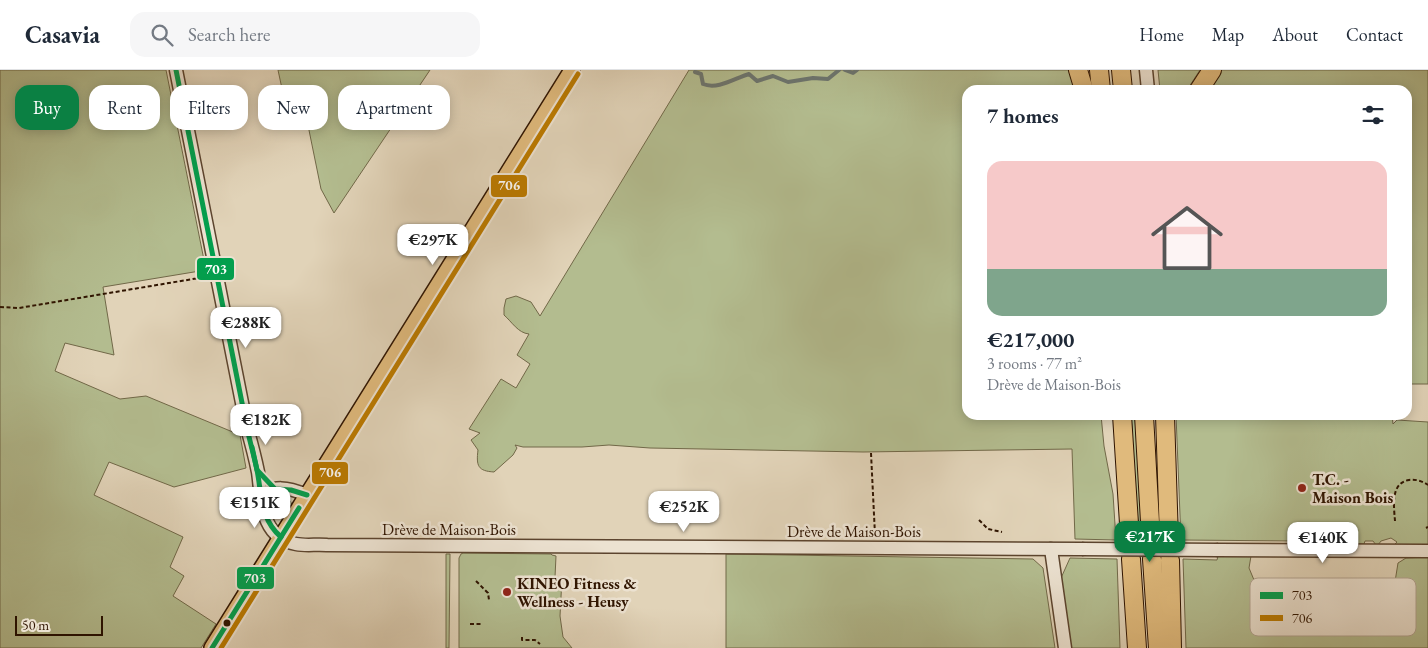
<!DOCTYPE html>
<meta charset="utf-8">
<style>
:root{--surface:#fff;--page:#f6f6f7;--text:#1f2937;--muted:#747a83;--line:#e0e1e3;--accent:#0b8043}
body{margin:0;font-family:"EB Garamond",serif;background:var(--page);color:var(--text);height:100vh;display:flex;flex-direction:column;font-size:19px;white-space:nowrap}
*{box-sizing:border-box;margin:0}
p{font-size:16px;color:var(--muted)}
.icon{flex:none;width:28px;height:28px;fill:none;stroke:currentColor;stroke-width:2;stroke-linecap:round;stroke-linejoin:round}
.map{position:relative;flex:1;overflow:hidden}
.drawer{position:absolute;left:962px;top:15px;width:450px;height:335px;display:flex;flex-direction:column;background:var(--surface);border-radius:15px;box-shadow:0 2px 12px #0003}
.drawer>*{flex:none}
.guide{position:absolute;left:15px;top:15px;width:475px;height:45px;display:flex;gap:10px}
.scale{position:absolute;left:15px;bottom:12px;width:88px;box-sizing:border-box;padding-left:5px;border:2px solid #2f1400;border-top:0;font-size:14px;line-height:18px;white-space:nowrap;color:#2f1400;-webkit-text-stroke:4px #ece2d1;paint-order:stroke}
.price{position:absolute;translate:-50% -42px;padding:0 11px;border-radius:10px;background:#fff;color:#222;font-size:16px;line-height:32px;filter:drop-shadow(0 1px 2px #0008)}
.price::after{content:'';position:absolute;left:50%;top:30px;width:15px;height:11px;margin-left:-8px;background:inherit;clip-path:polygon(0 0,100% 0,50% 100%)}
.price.selected{background:var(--accent);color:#fff}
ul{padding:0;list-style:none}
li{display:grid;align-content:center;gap:10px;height:265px;padding:0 25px}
li span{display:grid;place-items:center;height:155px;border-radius:15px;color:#555}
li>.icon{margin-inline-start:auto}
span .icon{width:90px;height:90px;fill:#fffc;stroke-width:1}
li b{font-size:21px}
h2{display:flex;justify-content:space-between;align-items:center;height:60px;padding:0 25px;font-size:21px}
.pill{padding:0 18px;border-radius:15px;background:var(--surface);box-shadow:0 2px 12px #0003;font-size:18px;line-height:45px}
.pill.selected{background:var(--accent);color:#fff}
header{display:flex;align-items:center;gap:30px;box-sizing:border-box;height:70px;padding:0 25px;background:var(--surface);border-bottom:1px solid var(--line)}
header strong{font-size:24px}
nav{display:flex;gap:28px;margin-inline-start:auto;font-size:18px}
.search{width:350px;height:45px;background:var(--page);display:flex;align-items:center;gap:12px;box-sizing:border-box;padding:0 18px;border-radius:15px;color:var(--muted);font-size:19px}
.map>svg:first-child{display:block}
.green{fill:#b3bc8f;stroke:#716848}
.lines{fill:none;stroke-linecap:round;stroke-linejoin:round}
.stream{stroke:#6d756e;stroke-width:4}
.minor-casing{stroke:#5c442e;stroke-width:15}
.major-casing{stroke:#2f1400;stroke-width:18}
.highway-casing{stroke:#2f1400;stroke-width:20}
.path{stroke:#2f1400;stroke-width:2;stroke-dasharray:4 2.5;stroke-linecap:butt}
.minor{stroke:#ece2d1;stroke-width:12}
.major{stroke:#e0ba7c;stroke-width:15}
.highway{stroke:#e0ba7c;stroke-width:18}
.minor-bridge-casing{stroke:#5c442e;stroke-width:15;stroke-linecap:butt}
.minor-bridge{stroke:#ece2d1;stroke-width:12}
.bus-1-casing{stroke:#ece2d1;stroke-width:9}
.bus-2-casing{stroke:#ece2d1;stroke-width:9}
.bus-1{stroke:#029f4d;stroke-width:5}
.bus-2{stroke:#bb7a00;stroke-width:5}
.poi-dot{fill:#8f2418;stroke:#ece2d1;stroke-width:2}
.bus-dot{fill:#2f1400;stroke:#ece2d1;stroke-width:2}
.labels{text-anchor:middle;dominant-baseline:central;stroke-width:5;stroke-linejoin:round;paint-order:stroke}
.poi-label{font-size:16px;font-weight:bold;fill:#2f1400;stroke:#ece2d1;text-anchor:start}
.street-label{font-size:16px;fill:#2f1400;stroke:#ece2d1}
.key{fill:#ece2d1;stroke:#b3a492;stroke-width:1}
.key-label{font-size:14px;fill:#2f1400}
.line-badge{stroke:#ece2d1;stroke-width:2}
.badge-label{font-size:14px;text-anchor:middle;font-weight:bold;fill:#fff}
</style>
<header>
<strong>Casavia</strong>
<div class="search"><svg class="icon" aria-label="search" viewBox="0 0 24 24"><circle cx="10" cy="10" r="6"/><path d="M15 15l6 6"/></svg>Search here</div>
<nav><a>Home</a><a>Map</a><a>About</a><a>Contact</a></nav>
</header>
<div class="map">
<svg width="1428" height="578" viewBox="0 0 1428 578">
<rect width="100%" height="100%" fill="#e1d3b8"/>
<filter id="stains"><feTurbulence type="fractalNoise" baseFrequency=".004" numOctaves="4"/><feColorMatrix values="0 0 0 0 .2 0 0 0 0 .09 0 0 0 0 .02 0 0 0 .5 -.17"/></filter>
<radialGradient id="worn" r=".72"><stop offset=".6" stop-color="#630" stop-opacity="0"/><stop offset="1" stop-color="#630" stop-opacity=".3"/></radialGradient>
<g class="green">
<polygon points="0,0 166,0 206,200 103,217 114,285 65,273 55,301 120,329 146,326 240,365 246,398 174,417 109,392 94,425 183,467 170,497 184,506 173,526 216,554 201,578 0,578"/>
<polygon points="278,0 430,0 334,143 321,119 301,21 284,28"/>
<path d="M689 0H1070L1074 20H968V345H1101L1104 376 1113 424 1116 470 1075 469 1072 379 863 382 650 378 609 375 582 377H523L515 375 517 378 513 385 494 402C478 401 476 396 478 380L471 370 480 363 469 359 501 309 516 318 530 294 517 285 529 264C518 263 512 252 504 245V238L506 229 516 226 531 232 540 246Z"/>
<polygon points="1158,0 1200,0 1187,20 1160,20"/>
<polygon points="1218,0 1428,0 1428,314 1408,314 1408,20 1206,20"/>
<polygon points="1131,345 1135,345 1143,470 1138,470"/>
<polygon points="1176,345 1392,345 1393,354 1397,350 1428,352 1428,477 1394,475 1397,472 1391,468 1381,471 1378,475 1376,475 1373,471 1365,471 1364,474 1297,474 1296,471 1181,470"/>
<circle cx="281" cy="437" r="11"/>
<polygon points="463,483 551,484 552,485 556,486 555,507 562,508 560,546 563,567 572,578 459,578 459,488 461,484"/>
<polygon points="446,484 450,484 449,578 446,578"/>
<polygon points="726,484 1033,489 1043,498 1055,578 726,578"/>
<polygon points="1218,486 1251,486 1249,498 1254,510 1272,520 1394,518 1398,493 1406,488 1428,487 1428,578 1186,578 1183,489 1217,490"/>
<polygon points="1070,488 1117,489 1120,578 1071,578 1061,508"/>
</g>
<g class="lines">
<g class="stream">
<polyline points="845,0 853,3 857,0"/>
<path d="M695 2 701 4 703 14C718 20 735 8 749 4L757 11 773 6 788 12 813 8 828 9 839 0"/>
</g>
<g class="minor-casing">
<g id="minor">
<path d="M176 0 247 358C251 372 255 387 258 402 262 430 260 467 296 474 306 476 317 474 327 475L1082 479"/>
<polyline points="1146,0 1148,20"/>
<path d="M261 432C269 411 292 419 307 425"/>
<polyline points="1051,479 1065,578"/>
<polyline points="1218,480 1428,481"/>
</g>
</g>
<g class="major-casing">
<polyline id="major" points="212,578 572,0"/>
</g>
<g class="highway-casing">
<g id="highway">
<polyline points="1078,0 1084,20"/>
<polyline points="1099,0 1101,20"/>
<polyline points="1121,0 1123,20"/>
<polyline points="1199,20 1212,0"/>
<polyline points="1122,345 1130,469"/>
<polyline points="1144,345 1151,470"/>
<polyline points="1165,345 1169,469"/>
<polyline points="1131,489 1137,578"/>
<polyline points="1152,489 1158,578"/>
<polyline points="1170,490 1172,578"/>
</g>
</g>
<g class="path">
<polyline points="0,237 19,238 205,207"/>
<polyline points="871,383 875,465"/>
<polyline points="979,450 988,459 1002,462"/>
<path d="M1395 451C1394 437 1390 413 1409 410 1416 409 1422 411 1428 415"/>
<polyline points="1426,458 1428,457"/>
<polyline points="476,511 488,523 489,530"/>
<polyline points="470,554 481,554"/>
<polyline points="522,567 522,570 535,570 540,574"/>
</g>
<use href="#minor" class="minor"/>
<use href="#major" class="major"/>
<use href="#highway" class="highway"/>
<g class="minor-bridge-casing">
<polyline id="minor-bridge" points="1082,479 1218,480"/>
</g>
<use href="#minor-bridge" class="minor-bridge"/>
<g class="bus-1-casing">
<g id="bus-1">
<path d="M176 0 247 358C250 372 254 386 257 400 262 425 260 449 281 467"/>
<polyline points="252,377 257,400 275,419 291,420 307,425"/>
<polyline points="212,578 299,438"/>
</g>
</g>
<g class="bus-2-casing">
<polyline id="bus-2" points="221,578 578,4"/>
</g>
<use href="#bus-1" class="bus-1"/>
<use href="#bus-2" class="bus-2"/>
</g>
<g class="poi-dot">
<circle cx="1302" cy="418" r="5"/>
<circle cx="507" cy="522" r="5"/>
</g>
<circle class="bus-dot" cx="227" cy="553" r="4.5"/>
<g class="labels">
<g class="poi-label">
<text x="1312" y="409">T.C. -<tspan x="1312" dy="18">Maison Bois</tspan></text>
<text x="517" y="513">KINEO Fitness &amp;<tspan x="517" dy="18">Wellness - Heusy</tspan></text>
</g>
<g class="street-label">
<text x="449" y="459">Drève de Maison-Bois</text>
<text x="854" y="461">Drève de Maison-Bois</text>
</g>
</g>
<rect x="1250" y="508" width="166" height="58" rx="8" class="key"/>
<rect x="1260" y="522" width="23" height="7" fill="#029f4d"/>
<rect x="1260" y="545" width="23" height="6" fill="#bb7a00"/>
<g class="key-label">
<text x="1292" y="530">703</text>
<text x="1292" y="553">706</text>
</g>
<g class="line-badge">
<rect x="490" y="104" width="38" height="24" rx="5" fill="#bb7a00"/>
<rect x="196" y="187" width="39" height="24" rx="5" fill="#029f4d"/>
<rect x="311" y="391" width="38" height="24" rx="5" fill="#bb7a00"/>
<rect x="236" y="496" width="39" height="24" rx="5" fill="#029f4d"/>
</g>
<g class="badge-label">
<text x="509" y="120">706</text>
<text x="216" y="204">703</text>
<text x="330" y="407">706</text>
<text x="255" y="513">703</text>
</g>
<rect width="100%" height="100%" filter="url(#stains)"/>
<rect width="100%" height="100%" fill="url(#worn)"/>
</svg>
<div class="scale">50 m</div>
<b class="price" style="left:433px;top:196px">€297K</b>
<b class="price" style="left:246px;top:279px">€288K</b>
<b class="price" style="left:266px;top:376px">€182K</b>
<b class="price" style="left:255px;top:459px">€151K</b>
<b class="price" style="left:684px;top:463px">€252K</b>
<b class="price selected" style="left:1150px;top:493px">€217K</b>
<b class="price" style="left:1323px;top:494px">€140K</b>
<div class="guide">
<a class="pill selected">Buy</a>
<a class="pill">Rent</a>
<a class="pill">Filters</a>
<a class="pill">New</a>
<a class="pill">Apartment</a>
</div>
<section class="drawer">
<h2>7 homes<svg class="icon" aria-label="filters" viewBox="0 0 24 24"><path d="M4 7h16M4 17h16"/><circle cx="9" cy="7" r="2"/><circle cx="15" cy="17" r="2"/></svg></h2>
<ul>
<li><span style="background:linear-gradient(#f6c9c9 70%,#7fa58c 0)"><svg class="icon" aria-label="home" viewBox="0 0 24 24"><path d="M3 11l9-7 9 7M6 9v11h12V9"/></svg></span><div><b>€217,000</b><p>3 rooms · 77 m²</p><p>Drève de Maison-Bois</p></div></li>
</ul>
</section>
</div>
